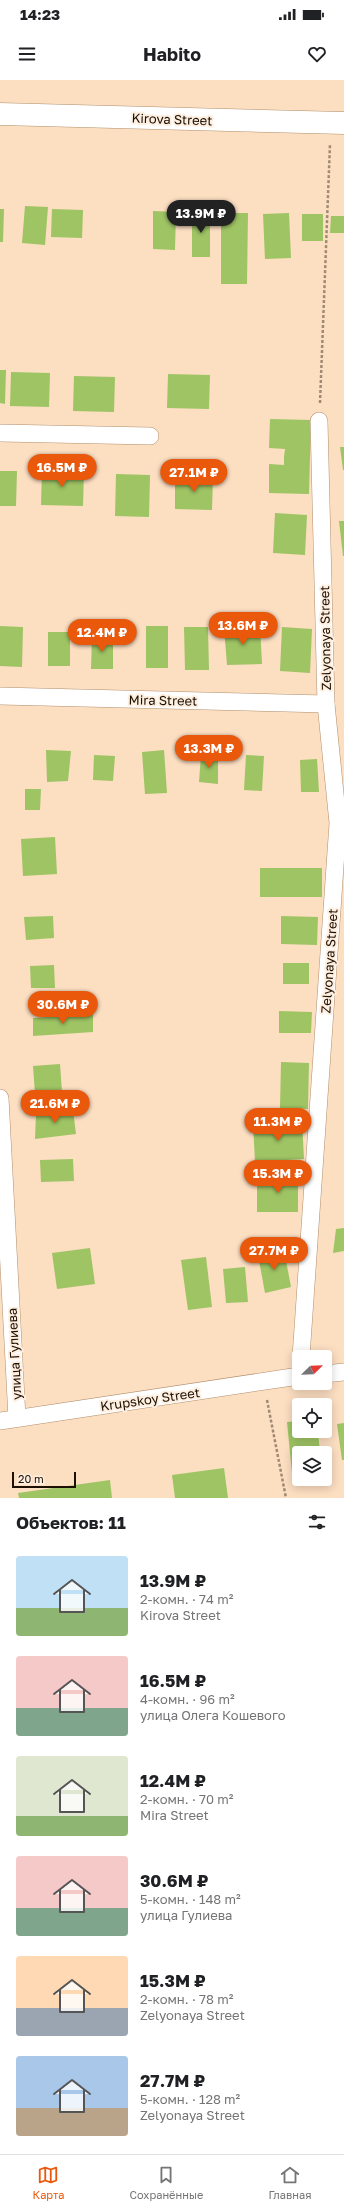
<!DOCTYPE html>
<html lang="ru">
<meta charset="utf-8">
<style>
:root{--surface:#fff;--page:#f2f2f2;--text:#202124;--muted:#757577;--line:#e0e0e0;--accent:#ea580c}
body{margin:0;font-family:"Golos Text",sans-serif;background:var(--page);color:var(--text);height:100vh;display:flex;flex-direction:column;font-size:15px;white-space:nowrap}
*{box-sizing:border-box;margin:0}
p{font-size:13px;color:var(--muted)}
.icon{flex:none;width:22px;height:22px;fill:none;stroke:currentColor;stroke-width:2;stroke-linecap:round;stroke-linejoin:round}
.map{position:relative;height:1418px;overflow:hidden}
.panel{display:flex;flex-direction:column;background:var(--surface);flex:1}
.panel>*{flex:none}
.needle{width:26px;rotate:67deg}
.buttons{position:absolute;left:292px;top:1270px;display:grid;gap:8px}
.buttons a{display:grid;place-items:center;width:40px;height:40px;border-radius:4px;background:var(--surface);box-shadow:0 2px 10px #0003;font-size:20px}
.scale{position:absolute;left:12px;bottom:10px;width:64px;box-sizing:border-box;padding-left:4px;border:2px solid #1c0f03;border-top:0;font-size:11px;line-height:14px;white-space:nowrap;color:#1c0f03;-webkit-text-stroke:3px #feefe0;paint-order:stroke}
.price{position:absolute;translate:-50% -34px;padding:0 9px;border-radius:14px;background:var(--accent);color:#fff;font-size:13px;line-height:26px;filter:drop-shadow(0 1px 2px #0008)}
.price::after{content:'';position:absolute;left:50%;top:24px;width:12px;height:9px;margin-left:-6px;background:inherit;clip-path:polygon(0 0,100% 0,50% 100%)}
.price.current{background:#222;color:#fff}
ul{padding:0;list-style:none}
li{display:flex;align-items:center;gap:12px;height:100px;padding:0 16px}
li span{display:grid;place-items:center;flex:none;width:112px;height:80px;border-radius:4px;color:#555}
li>.icon{margin-inline-start:auto}
span .icon{width:48px;height:48px;fill:#fffc;stroke-width:1}
li b{font-size:17px}
h2{display:flex;justify-content:space-between;align-items:center;height:48px;padding:0 16px;font-size:17px}
.status{display:flex;justify-content:space-between;align-items:center;height:28px;padding:0 20px;background:var(--surface);direction:ltr}
.status svg{height:11px;fill:currentColor}
header{display:flex;justify-content:space-between;align-items:center;height:52px;padding:0 16px;background:var(--surface);font-size:18px;font-weight:700}
.menu{display:flex;justify-content:space-around;align-items:center;height:56px;border-top:1px solid var(--line);background:var(--surface);font-size:11px;color:var(--muted)}
.menu a{display:grid;justify-items:center;gap:2px}
.menu .current{color:var(--accent)}
.map>svg:first-child{display:block}
.building{fill:#9ec464}
.lines{fill:none;stroke-linecap:round;stroke-linejoin:round}
.minor-casing{stroke:#b18f6c;stroke-width:18}
.secondary-casing{stroke:#b18f6c;stroke-width:23}
.path{stroke:#a18a74;stroke-width:2.5;stroke-dasharray:3 2;stroke-linecap:butt}
.minor{stroke:#fff;stroke-width:17}
.secondary{stroke:#fff;stroke-width:22}
.labels{text-anchor:middle;dominant-baseline:central;stroke-width:4;stroke-linejoin:round;paint-order:stroke}
.street-label{font-size:13px;fill:#1c0f03;stroke:#feefe0}
</style>
<div class="status"><b>14:23</b><svg viewBox="0 0 49 12"><path d="M0 12V9h3v3zM5 12V6h3v6zM10 12V3h3v9zM15 12V0h3v12zM26 1h20v11H26zM47 4h2v5h-2z"/></svg></div>
<header><svg class="icon" aria-label="menu" viewBox="0 0 24 24"><path d="M4 6h16M4 12h16M4 18h16"/></svg>Habito<svg class="icon" aria-label="heart" viewBox="0 0 24 24"><path d="M12 20l-8-8c-3-5 5-10 8-4 3-6 11-1 8 4z"/></svg></header>
<div class="map">
<svg width="344" height="1418" viewBox="0 0 344 1418">
<rect width="100%" height="100%" fill="#fcdec1"/>
<g class="building">
<polygon points="25,126 48,127 45,165 22,163"/>
<polygon points="0,129 4,129 3,162 0,162"/>
<polygon points="52,129 83,130 82,158 51,157"/>
<polygon points="153,131 176,132 175,170 153,169"/>
<rect x="192" y="132" width="18" height="45"/>
<polygon points="221,133 248,133 247,204 221,204"/>
<polygon points="289,133 291,178 265,179 263,134"/>
<rect x="302" y="134" width="21" height="27"/>
<polygon points="331,136 344,136 344,153 330,153"/>
<polygon points="0,290 6,290 5,324 0,323"/>
<polygon points="11,292 50,293 49,327 10,326"/>
<polygon points="168,294 210,295 209,329 167,328"/>
<polygon points="74,296 115,297 114,332 73,331"/>
<polygon points="270,339 311,340 309,414 269,413 269,384 284,385 284,377 285,369 269,368"/>
<polygon points="340,367 344,367 344,390 343,390"/>
<polygon points="42,390 84,391 83,426 41,425"/>
<polygon points="0,391 17,391 16,426 0,426"/>
<polygon points="116,394 150,395 149,437 115,436"/>
<polygon points="175,396 213,396 212,430 175,429"/>
<polygon points="275,433 307,435 305,475 273,473"/>
<polygon points="339,441 344,441 344,476 343,476"/>
<polygon points="0,546 23,547 22,587 0,586"/>
<rect x="146" y="546" width="22" height="42"/>
<polygon points="260,546 262,584 227,585 224,548"/>
<polygon points="184,547 208,547 209,590 185,590"/>
<polygon points="282,547 312,549 310,593 280,591"/>
<rect x="48" y="552" width="22" height="34"/>
<polygon points="92,557 113,558 113,589 91,589"/>
<polygon points="46,670 71,671 68,701 47,702"/>
<polygon points="164,670 167,713 145,714 142,672"/>
<polygon points="94,675 115,676 113,701 93,700"/>
<polygon points="201,675 218,675 218,704 199,702"/>
<polygon points="246,675 264,676 262,711 244,710"/>
<polygon points="317,679 319,712 301,712 300,680"/>
<polygon points="25,709 41,709 40,730 25,730"/>
<polygon points="55,757 57,794 23,796 21,759"/>
<rect x="260" y="788" width="62" height="29"/>
<polygon points="53,836 54,858 26,860 24,837"/>
<polygon points="281,836 318,837 317,865 281,864"/>
<rect x="283" y="883" width="26" height="21"/>
<polygon points="54,885 55,908 31,908 30,886"/>
<polygon points="279,931 312,932 311,953 279,953"/>
<polygon points="93,934 93,952 33,956 33,938"/>
<polygon points="281,982 309,983 308,1029 280,1028"/>
<polygon points="60,984 62,1012 35,1014 33,986"/>
<polygon points="73,1030 76,1054 35,1059 36,1034"/>
<polygon points="302,1041 304,1079 255,1082 253,1044"/>
<polygon points="73,1079 74,1101 41,1102 40,1080"/>
<polygon points="298,1095 298,1132 257,1132 257,1096"/>
<polygon points="344,1148 344,1171 333,1173 336,1149"/>
<polygon points="90,1168 95,1204 57,1209 52,1173"/>
<polygon points="284,1170 291,1207 265,1213 258,1175"/>
<polygon points="206,1177 212,1227 188,1230 181,1180"/>
<polygon points="245,1187 248,1222 226,1223 223,1189"/>
<polygon points="299,1341 299,1351 318,1351 320,1373 299,1373 299,1392 292,1393 287,1342"/>
<polygon points="344,1343 344,1380 342,1380 337,1344"/>
<polygon points="224,1388 228,1418 175,1418 172,1395"/>
<polygon points="110,1400 112,1418 19,1418 18,1413"/>
</g>
<g class="lines">
<g class="minor-casing">
<g id="minor">
<polyline points="0,353 150,356"/>
<polyline points="0,616 326,624"/>
<polyline points="0,1018 17,1338"/>
<polyline points="301,1277 338,743 326,624 319,341"/>
<polyline points="325,1294 344,1292"/>
<polyline points="0,1341 299,1296"/>
</g>
</g>
<g class="secondary-casing">
<polyline id="secondary" points="0,34 344,43"/>
</g>
<g class="path">
<polyline points="320,323 330,64"/>
<polyline points="267,1320 286,1418"/>
</g>
<use href="#minor" class="minor"/>
<use href="#secondary" class="secondary"/>
</g>
<g class="labels">
<g class="street-label">
<text transform="translate(172 39) rotate(2)">Kirova Street</text>
<text transform="translate(325 558) rotate(-91)">Zelyonaya Street</text>
<text transform="translate(163 620) rotate(1)">Mira Street</text>
<text transform="translate(329 881) rotate(-86)">Zelyonaya Street</text>
<text transform="translate(14 1274) rotate(-93)">улица Гулиева</text>
<text transform="translate(150 1319) rotate(-8)">Krupskoy Street</text>
</g>
</g>
</svg>
<div class="buttons">
<a><svg class="needle" viewBox="-14 -14 28 28"><path d="M0-13l5 13h-10z" fill="#e53935"/><path d="M0 13l5-13h-10z" fill="#757577"/></svg></a>
<a><svg class="icon" aria-label="locate" viewBox="0 0 24 24"><circle cx="12" cy="12" r="6"/><path d="M12 2v4M12 18v4M2 12h4M18 12h4"/></svg></a>
<a><svg class="icon" aria-label="layers" viewBox="0 0 24 24"><path d="M12 4l9 5-9 5-9-5zM3 14l9 5 9-5"/></svg></a>
</div>
<div class="scale">20 m</div>
<b class="price current" style="left:201px;top:154px">13.9M ₽</b>
<b class="price" style="left:62px;top:408px">16.5M ₽</b>
<b class="price" style="left:194px;top:413px">27.1M ₽</b>
<b class="price" style="left:243px;top:566px">13.6M ₽</b>
<b class="price" style="left:102px;top:573px">12.4M ₽</b>
<b class="price" style="left:209px;top:689px">13.3M ₽</b>
<b class="price" style="left:63px;top:945px">30.6M ₽</b>
<b class="price" style="left:55px;top:1044px">21.6M ₽</b>
<b class="price" style="left:278px;top:1062px">11.3M ₽</b>
<b class="price" style="left:278px;top:1114px">15.3M ₽</b>
<b class="price" style="left:274px;top:1191px">27.7M ₽</b>
</div>
<section class="panel">
<h2>Объектов: 11<svg class="icon" aria-label="filters" viewBox="0 0 24 24"><path d="M4 7h16M4 17h16"/><circle cx="9" cy="7" r="2"/><circle cx="15" cy="17" r="2"/></svg></h2>
<ul>
<li><span style="background:linear-gradient(#bfe0f5 65%,#8fb573 0)"><svg class="icon" aria-label="home" viewBox="0 0 24 24"><path d="M3 11l9-7 9 7M6 9v11h12V9"/></svg></span><div><b>13.9M ₽</b><p>2-комн. · 74 m²</p><p>Kirova Street</p></div></li>
<li><span style="background:linear-gradient(#f6c9c9 65%,#7fa58c 0)"><svg class="icon" aria-label="home" viewBox="0 0 24 24"><path d="M3 11l9-7 9 7M6 9v11h12V9"/></svg></span><div><b>16.5M ₽</b><p>4-комн. · 96 m²</p><p>улица Олега Кошевого</p></div></li>
<li><span style="background:linear-gradient(#dfe7d0 75%,#8fb573 0)"><svg class="icon" aria-label="home" viewBox="0 0 24 24"><path d="M3 11l9-7 9 7M6 9v11h12V9"/></svg></span><div><b>12.4M ₽</b><p>2-комн. · 70 m²</p><p>Mira Street</p></div></li>
<li><span style="background:linear-gradient(#f6c9c9 65%,#7fa58c 0)"><svg class="icon" aria-label="home" viewBox="0 0 24 24"><path d="M3 11l9-7 9 7M6 9v11h12V9"/></svg></span><div><b>30.6M ₽</b><p>5-комн. · 148 m²</p><p>улица Гулиева</p></div></li>
<li><span style="background:linear-gradient(#ffd9b3 65%,#9aa5b1 0)"><svg class="icon" aria-label="home" viewBox="0 0 24 24"><path d="M3 11l9-7 9 7M6 9v11h12V9"/></svg></span><div><b>15.3M ₽</b><p>2-комн. · 78 m²</p><p>Zelyonaya Street</p></div></li>
<li><span style="background:linear-gradient(#a9c7e8 65%,#b9a48a 0)"><svg class="icon" aria-label="home" viewBox="0 0 24 24"><path d="M3 11l9-7 9 7M6 9v11h12V9"/></svg></span><div><b>27.7M ₽</b><p>5-комн. · 128 m²</p><p>Zelyonaya Street</p></div></li>
</ul>
</section>
<nav class="menu">
<a class="current"><svg class="icon" aria-label="map" viewBox="0 0 24 24"><path d="M3 6l6-2 6 2 6-2v14l-6 2-6-2-6 2zM9 4v14M15 6v14"/></svg>Карта</a>
<a><svg class="icon" aria-label="saved" viewBox="0 0 24 24"><path d="M7 4h10v16l-5-4-5 4z"/></svg>Сохранённые</a>
<a><svg class="icon" aria-label="home" viewBox="0 0 24 24"><path d="M3 11l9-7 9 7M6 9v11h12V9"/></svg>Главная</a>
</nav>
